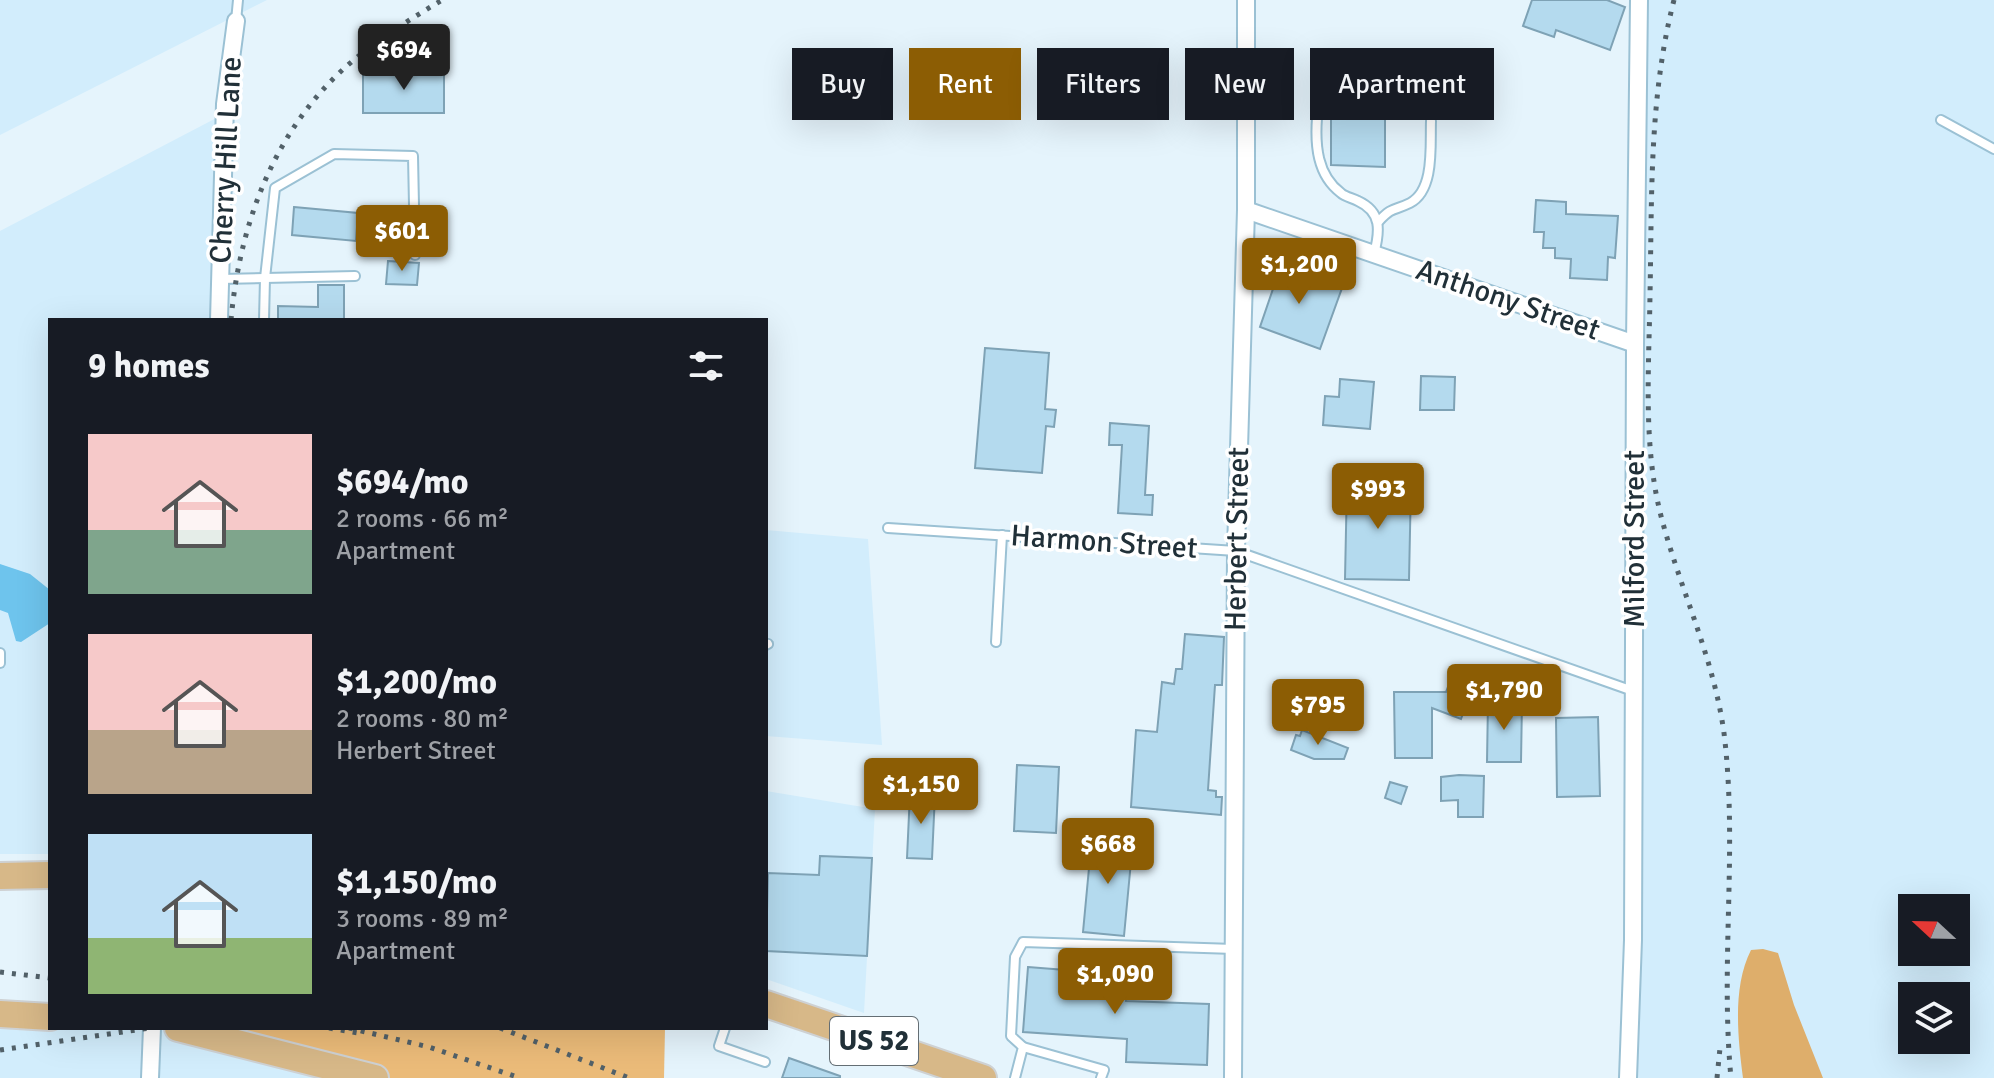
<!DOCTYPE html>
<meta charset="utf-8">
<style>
:root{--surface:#171b24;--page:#242831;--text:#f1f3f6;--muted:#9ea1a6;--accent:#8c5d04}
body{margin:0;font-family:Signika,sans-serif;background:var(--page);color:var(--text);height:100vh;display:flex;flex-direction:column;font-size:30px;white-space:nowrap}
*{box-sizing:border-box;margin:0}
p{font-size:26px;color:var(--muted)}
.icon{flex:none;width:44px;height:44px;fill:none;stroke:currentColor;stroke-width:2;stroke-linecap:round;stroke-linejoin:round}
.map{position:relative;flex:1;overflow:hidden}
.drawer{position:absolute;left:48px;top:318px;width:720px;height:712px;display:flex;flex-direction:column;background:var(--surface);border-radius:0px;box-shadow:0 8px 32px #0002}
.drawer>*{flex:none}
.top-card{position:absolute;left:792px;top:48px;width:760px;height:72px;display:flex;gap:16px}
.needle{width:52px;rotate:292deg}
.controls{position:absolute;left:1898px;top:894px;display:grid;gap:16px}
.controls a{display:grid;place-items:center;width:72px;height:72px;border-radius:0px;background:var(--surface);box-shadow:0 8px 32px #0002;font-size:40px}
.price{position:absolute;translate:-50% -68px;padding:0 18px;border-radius:8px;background:var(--accent);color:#fff;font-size:26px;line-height:52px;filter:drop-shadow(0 2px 4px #0008)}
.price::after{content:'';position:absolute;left:50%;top:48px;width:24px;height:18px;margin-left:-12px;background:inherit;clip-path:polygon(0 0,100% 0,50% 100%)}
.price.active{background:#222;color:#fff}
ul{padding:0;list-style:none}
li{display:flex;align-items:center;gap:24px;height:200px;padding:0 40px}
li span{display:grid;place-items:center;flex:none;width:224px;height:160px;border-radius:0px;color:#555}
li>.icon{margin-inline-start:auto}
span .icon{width:96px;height:96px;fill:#fffc;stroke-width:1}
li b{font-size:34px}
h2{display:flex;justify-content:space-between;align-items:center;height:96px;padding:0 40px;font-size:34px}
.tag{padding:0 28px;border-radius:0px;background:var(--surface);box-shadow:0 8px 32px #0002;font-size:28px;line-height:72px}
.tag.active{background:var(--accent);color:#fff}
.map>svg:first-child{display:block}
.built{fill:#d2edfc;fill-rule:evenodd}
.green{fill:#ebbb79}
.forest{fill:#deae6b}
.water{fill:#6ec4ed}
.building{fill:#b4daee;stroke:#7ea2b5;stroke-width:2}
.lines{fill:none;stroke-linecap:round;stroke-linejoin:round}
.service-casing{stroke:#9bc1d4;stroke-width:12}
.minor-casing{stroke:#9bc1d4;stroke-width:20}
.primary-casing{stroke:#ced1d3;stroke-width:30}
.service{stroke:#fff;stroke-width:8}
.minor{stroke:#fff;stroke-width:16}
.primary{stroke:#d7b888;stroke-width:26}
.rail{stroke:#526169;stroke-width:5;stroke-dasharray:4 8;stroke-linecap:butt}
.labels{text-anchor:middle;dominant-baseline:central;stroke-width:7;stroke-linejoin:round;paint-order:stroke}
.shield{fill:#fff;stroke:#646e74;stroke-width:2}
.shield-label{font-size:28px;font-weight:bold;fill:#213038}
.street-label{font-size:30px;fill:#213038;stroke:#fff}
</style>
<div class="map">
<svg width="1994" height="1078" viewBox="0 0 1994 1078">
<rect width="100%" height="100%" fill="#e5f4fc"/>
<g class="built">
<polygon points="0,0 267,0 0,135"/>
<path d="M1639 0H1994V1078H1625ZM1912 908H1956V952H1912ZM1912 996H1956V1040H1912Z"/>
<polygon points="224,114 219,320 50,320 50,854 0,854 0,231"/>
<polygon points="766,530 868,539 882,745 766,736"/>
<polygon points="766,791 875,809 864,1013 766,979"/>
<polygon points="0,1015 50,1028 178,1028 375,1078 0,1078"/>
</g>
<polygon class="green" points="177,1028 665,1028 664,1078 375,1078"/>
<path class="forest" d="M1763 949 1778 953 1794 1005 1823 1078H1743C1738 1039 1732 987 1751 950Z"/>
<polygon class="water" points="0,564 30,574 50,590 50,623 21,642 16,641 8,613 0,610"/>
<g class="building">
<polygon points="1532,0 1607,0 1625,7 1610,50 1556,30 1554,37 1523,26"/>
<rect x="363" y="70" width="81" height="43"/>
<polygon points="1353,71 1385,71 1385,167 1331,165 1331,102 1354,101"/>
<polygon points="1536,200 1566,202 1566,214 1618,216 1615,258 1608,257 1607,280 1570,278 1571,259 1555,258 1555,248 1543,248 1544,232 1534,232"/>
<polygon points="294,207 358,213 356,241 292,235"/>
<polygon points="388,261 419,263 417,285 386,284"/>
<polygon points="1266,262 1342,288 1320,349 1260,327 1275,283 1261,278"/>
<polygon points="318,285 344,285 344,320 278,320 278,306 318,307"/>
<polygon points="985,348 1049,353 1045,409 1056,410 1054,427 1046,426 1042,473 975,468"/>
<polygon points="1421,376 1455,377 1454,410 1420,410"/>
<polygon points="1340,379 1374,382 1370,429 1323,425 1325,396 1339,397"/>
<polygon points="1110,423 1149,426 1145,495 1153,495 1152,515 1118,513 1122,445 1109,445"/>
<polygon points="1347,481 1411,483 1409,580 1345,579"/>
<polygon points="1185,634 1224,637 1222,685 1215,685 1208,790 1216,791 1216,797 1222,797 1221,815 1131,807 1136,730 1157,732 1162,682 1174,684 1176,669 1182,669"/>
<polygon points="1454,671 1475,679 1461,719 1432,708 1432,758 1395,758 1394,692 1446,692"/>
<polygon points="1488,701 1522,702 1521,762 1487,762"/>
<polygon points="1598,717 1600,796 1557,797 1556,718"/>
<polygon points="1302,730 1348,748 1344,759 1314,759 1291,750 1296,735 1300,736"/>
<polygon points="1017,765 1059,767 1056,833 1014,831"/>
<polygon points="1459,775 1484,776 1483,817 1458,817 1458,800 1441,801 1441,777"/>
<polygon points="1390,782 1407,787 1401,804 1385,798"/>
<polygon points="910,793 935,794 932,859 907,858"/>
<polygon points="1092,836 1133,840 1124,936 1083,932"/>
<polygon points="820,856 872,858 867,956 766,951 768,873 819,875"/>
<polygon points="1028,967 1128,975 1126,1001 1209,1004 1207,1065 1126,1062 1127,1039 1023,1032"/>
<polygon points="789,1058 840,1076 840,1078 782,1078"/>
</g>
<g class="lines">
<g class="service-casing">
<g id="service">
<polyline points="236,21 238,0"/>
<path d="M1317 118C1315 145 1317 175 1341 193 1345 197 1353 198 1358 201 1382 212 1380 231 1374 254"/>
<polyline points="1941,120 1994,149"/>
<path d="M1379 221C1393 206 1394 211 1410 203 1435 190 1430 145 1431 121"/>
<polyline points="220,279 355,276"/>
<polyline points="264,320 265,278 275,188 334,154 413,156 415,255"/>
<polyline points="888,528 1236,551 1633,691"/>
<polyline points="996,642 1002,535"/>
<polyline points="766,645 768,644"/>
<polyline points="0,653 0,663"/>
<polyline points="725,1028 719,1046 765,1062"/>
<polyline points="1023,1047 1104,1070 1101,1078"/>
<polyline points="1015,1078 1023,1047 1011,1036 1015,957 1023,942 1234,949"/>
</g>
</g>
<g class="minor-casing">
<g id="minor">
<polyline points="1246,210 1635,344"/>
<polyline points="219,320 225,104 236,21"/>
<polyline points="150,1078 152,1028"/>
<polyline points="1233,1078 1236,551 1246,210 1246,0"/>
<polyline points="1628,1078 1633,940 1635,344 1639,0"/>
</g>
</g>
<g class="primary-casing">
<g id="primary">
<polyline points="0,876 50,875"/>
<polyline points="766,1004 983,1078"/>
<polyline points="0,1014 50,1017"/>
<polyline points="178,1028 375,1078"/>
</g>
</g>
<use href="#service" class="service"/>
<use href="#minor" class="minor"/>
<use href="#primary" class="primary"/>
<g class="rail">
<path d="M1674 0C1649 97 1652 196 1650 295 1649 367 1643 442 1660 512 1679 588 1713 654 1724 733 1738 847 1720 963 1731 1078"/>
<path d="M231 320C239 231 269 143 334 78 365 47 404 23 442 0"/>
<polyline points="0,972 50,978"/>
<polyline points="329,1028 358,1033"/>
<polyline points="349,1028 429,1047 520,1078"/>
<polyline points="500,1028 629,1078"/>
<polyline points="0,1050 150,1028"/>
<polyline points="1717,1078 1720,1048"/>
</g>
</g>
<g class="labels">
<rect class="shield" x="830" y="1017" width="88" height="48" rx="6"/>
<g class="shield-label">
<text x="874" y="1041">US 52</text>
</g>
<g class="street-label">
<text transform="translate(226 160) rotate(-87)">Cherry Hill Lane</text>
<text transform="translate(1508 300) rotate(19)">Anthony Street</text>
<text transform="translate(1237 539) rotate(-89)">Herbert Street</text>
<text transform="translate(1634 539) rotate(-90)">Milford Street</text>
<text transform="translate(1104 542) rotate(4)">Harmon Street</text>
</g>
</g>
</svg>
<div class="controls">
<a><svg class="needle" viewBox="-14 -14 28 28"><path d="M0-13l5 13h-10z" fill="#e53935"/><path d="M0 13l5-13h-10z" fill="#9ea1a6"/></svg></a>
<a><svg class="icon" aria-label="layers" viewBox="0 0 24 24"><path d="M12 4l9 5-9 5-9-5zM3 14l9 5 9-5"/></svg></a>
</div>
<b class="price active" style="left:404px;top:92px">$694</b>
<b class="price" style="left:402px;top:273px">$601</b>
<b class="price" style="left:1299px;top:306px">$1,200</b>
<b class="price" style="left:1378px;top:531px">$993</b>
<b class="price" style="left:1504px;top:732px">$1,790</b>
<b class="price" style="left:1318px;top:747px">$795</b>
<b class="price" style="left:921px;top:826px">$1,150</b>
<b class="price" style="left:1108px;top:886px">$668</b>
<b class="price" style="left:1115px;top:1016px">$1,090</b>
<div class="top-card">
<a class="tag">Buy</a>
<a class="tag active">Rent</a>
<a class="tag">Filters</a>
<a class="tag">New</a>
<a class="tag">Apartment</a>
</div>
<section class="drawer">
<h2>9 homes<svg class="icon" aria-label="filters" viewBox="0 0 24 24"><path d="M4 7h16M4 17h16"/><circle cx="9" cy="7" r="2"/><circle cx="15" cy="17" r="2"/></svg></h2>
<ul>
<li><span style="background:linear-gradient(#f6c9c9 60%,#7fa58c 0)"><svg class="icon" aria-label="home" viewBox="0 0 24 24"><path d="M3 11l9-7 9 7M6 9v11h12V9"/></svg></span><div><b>$694/mo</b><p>2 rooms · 66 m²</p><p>Apartment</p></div></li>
<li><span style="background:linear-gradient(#f6c9c9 60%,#b9a48a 0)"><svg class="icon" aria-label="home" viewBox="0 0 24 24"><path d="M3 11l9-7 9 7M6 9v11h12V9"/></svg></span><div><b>$1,200/mo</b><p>2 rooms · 80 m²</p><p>Herbert Street</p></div></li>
<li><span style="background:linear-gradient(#bfe0f5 65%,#8fb573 0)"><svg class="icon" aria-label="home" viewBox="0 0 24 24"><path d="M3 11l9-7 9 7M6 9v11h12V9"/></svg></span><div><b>$1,150/mo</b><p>3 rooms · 89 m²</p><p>Apartment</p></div></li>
</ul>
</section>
</div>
